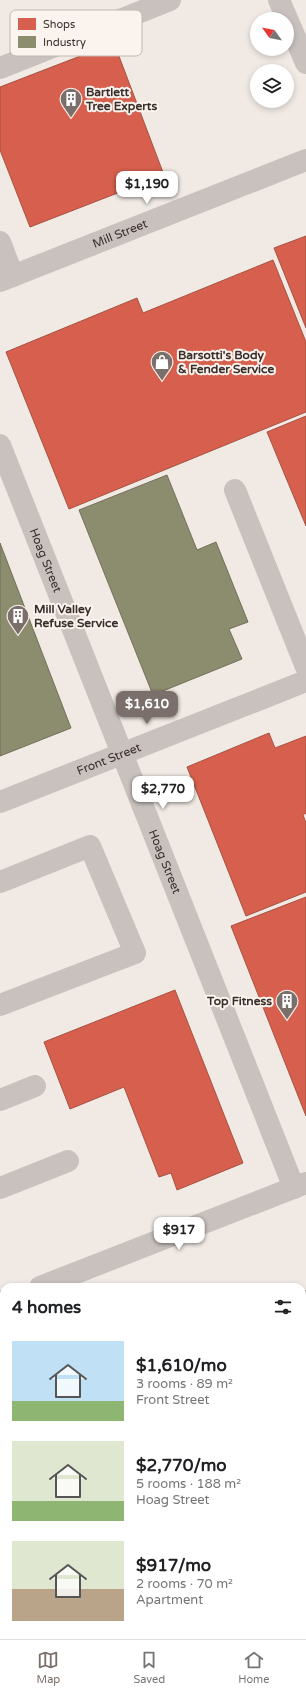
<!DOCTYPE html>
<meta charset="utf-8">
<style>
:root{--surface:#fff;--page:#f2f2f2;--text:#202124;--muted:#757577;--line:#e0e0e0;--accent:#7a6f6b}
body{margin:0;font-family:"Varela Round",sans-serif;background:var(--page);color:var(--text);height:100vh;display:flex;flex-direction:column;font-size:15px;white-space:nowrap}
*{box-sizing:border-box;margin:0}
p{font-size:13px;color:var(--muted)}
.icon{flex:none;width:22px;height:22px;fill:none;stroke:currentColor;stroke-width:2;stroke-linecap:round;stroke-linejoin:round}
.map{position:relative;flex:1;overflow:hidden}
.details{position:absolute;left:0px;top:1283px;width:306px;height:356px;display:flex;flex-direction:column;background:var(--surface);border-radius:12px 12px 0 0;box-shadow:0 2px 6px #0003}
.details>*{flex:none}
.needle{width:26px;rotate:303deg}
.buttons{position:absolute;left:250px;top:12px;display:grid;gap:8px}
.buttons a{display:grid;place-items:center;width:44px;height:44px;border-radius:50%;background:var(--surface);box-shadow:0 2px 6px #0003;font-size:20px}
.price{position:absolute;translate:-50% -34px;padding:0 9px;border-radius:8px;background:#fff;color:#222;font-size:13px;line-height:26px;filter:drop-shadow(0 1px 2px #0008)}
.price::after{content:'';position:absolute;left:50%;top:24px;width:12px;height:9px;margin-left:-6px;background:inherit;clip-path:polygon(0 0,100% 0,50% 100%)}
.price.current{background:var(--accent);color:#fff}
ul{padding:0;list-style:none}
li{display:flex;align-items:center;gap:12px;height:100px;padding:0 12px}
li span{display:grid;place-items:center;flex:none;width:112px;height:80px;border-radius:0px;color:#555}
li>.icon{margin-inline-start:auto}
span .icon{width:48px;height:48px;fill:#fffc;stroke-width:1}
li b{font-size:17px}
h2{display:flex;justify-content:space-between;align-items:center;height:48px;padding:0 12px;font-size:17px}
.tabs{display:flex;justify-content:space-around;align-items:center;height:56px;border-top:1px solid var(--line);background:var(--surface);font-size:11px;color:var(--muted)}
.tabs a{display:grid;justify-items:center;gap:2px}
.tabs .current{color:var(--accent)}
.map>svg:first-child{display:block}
.shops{fill:#d6604d;stroke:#a75142}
.industry{fill:#8c8c6e;stroke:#73705a}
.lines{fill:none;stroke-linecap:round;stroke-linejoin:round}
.minor{stroke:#c8c1bd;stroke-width:22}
.highway{stroke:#afa8a3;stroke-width:22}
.labels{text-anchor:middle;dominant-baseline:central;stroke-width:4;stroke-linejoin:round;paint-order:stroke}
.poi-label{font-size:12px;font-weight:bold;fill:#3a2e2a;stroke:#fbf3ed;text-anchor:start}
.street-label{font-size:12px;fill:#3a2e2a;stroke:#fbf3ed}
.key{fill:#fbf3ed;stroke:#c1b8b2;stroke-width:1}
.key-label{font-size:11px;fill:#3a2e2a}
</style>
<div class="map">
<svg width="306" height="1639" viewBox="0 0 306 1639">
<rect width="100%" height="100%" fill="#f0e9e4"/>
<g class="shops">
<polygon points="114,43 164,175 30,227 0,150 0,87"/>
<polygon points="306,236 306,328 274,248"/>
<polygon points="273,260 306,342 306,412 69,509 6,352 137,298 143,313"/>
<polygon points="306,416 306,526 267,432"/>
<polygon points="269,733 275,748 306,736 306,813 303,815 306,823 306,892 246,916 187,767"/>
<polygon points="306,897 306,1116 231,926"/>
<polygon points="175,990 243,1163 177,1190 171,1173 159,1177 124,1087 70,1109 44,1042"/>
</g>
<g class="industry">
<polygon points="167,475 197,550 216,542 248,622 229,629 242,659 153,695 79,510"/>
<polygon points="0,543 71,728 0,756"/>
</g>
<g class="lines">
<g class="minor">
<polyline points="279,0 306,63"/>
<polyline points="0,68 170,0"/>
<polyline points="0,242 13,276"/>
<path id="s1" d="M0 281 306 160"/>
<path id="s2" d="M0 445 294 1188"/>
<polyline points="235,490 306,667"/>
<path id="s3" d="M0 802 306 681"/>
<polyline points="0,882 90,846 135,953 0,1005"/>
<polyline points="0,1100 35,1086"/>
<polyline points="0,1188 68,1161"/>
<polyline points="40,1287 306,1183"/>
<polyline points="0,1303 4,1301"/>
<polyline points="302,1558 306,1556"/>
<polyline points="265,1635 267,1639"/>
<polyline points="61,1639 73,1635"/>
</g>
<g class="highway">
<polyline points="302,1303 306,1301"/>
<polyline points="302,1385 306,1383"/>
<polyline points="0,1425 4,1423"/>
<polyline points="302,1495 306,1494"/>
<polyline points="0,1505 4,1504"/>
<polyline points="0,1598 4,1596"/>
</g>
</g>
<defs>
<g id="building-pin" transform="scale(1.15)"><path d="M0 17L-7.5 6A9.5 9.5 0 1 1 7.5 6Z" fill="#7a6f6b" stroke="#fbf3ed"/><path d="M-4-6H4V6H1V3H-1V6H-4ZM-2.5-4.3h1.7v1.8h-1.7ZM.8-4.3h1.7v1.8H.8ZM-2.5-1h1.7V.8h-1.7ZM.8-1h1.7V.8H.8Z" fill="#fff"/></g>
<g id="shop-pin" transform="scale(1.15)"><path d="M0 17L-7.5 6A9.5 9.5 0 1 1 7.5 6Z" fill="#7a6f6b" stroke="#fbf3ed"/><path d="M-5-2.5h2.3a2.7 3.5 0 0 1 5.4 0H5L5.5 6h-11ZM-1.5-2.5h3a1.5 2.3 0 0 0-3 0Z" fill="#fff"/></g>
</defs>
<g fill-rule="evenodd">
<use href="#building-pin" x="71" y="99"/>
<use href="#shop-pin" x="162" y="362"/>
<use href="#building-pin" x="18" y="616"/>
<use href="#building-pin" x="287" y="1001"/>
</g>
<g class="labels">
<g class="poi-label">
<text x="86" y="92">Bartlett<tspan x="86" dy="14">Tree Experts</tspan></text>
<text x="178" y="355">Barsotti's Body<tspan x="178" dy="14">&amp; Fender Service</tspan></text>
<text x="34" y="609">Mill Valley<tspan x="34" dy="14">Refuse Service</tspan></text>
<text x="272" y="1001" text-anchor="end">Top Fitness</text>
</g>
<g class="street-label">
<text stroke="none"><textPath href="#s1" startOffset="129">Mill Street</textPath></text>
<text stroke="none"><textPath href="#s2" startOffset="124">Hoag Street</textPath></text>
<text stroke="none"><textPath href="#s3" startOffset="117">Front Street</textPath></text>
<text stroke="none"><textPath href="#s2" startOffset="448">Hoag Street</textPath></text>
</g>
</g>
<rect x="10" y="10" width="132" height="46" rx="6" class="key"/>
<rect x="18" y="18" width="18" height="12" fill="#d6604d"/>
<rect x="18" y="36" width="18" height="12" fill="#8c8c6e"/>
<g class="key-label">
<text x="43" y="28">Shops</text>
<text x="43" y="46">Industry</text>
</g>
</svg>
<div class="buttons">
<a><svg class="needle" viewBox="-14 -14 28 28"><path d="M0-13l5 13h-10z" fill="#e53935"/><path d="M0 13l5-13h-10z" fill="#757577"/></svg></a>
<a><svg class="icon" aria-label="layers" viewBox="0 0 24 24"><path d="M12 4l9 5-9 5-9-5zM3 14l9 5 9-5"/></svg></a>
</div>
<b class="price" style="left:147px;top:205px">$1,190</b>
<b class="price current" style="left:147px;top:725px">$1,610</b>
<b class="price" style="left:163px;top:810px">$2,770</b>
<b class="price" style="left:179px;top:1251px">$917</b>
<section class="details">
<h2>4 homes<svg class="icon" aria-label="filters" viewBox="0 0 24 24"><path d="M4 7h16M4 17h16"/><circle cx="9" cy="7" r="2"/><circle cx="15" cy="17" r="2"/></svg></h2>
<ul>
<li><span style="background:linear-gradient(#bfe0f5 75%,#8fb573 0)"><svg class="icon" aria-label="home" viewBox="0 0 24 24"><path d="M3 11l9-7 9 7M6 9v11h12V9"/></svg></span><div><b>$1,610/mo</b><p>3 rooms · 89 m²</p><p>Front Street</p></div></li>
<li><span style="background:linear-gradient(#dfe7d0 75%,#8fb573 0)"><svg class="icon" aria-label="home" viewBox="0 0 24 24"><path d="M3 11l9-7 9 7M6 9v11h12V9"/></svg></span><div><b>$2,770/mo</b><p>5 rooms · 188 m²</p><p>Hoag Street</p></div></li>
<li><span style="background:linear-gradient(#dfe7d0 60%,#b9a48a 0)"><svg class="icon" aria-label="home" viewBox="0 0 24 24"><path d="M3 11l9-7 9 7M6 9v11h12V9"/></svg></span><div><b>$917/mo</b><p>2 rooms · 70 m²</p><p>Apartment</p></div></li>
</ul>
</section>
</div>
<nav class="tabs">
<a class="current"><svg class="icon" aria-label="map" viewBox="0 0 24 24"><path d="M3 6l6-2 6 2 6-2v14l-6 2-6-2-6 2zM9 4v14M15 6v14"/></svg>Map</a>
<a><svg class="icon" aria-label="saved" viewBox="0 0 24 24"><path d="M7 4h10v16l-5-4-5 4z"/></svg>Saved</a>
<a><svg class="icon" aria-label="home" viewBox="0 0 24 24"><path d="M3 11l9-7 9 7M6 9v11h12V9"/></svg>Home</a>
</nav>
